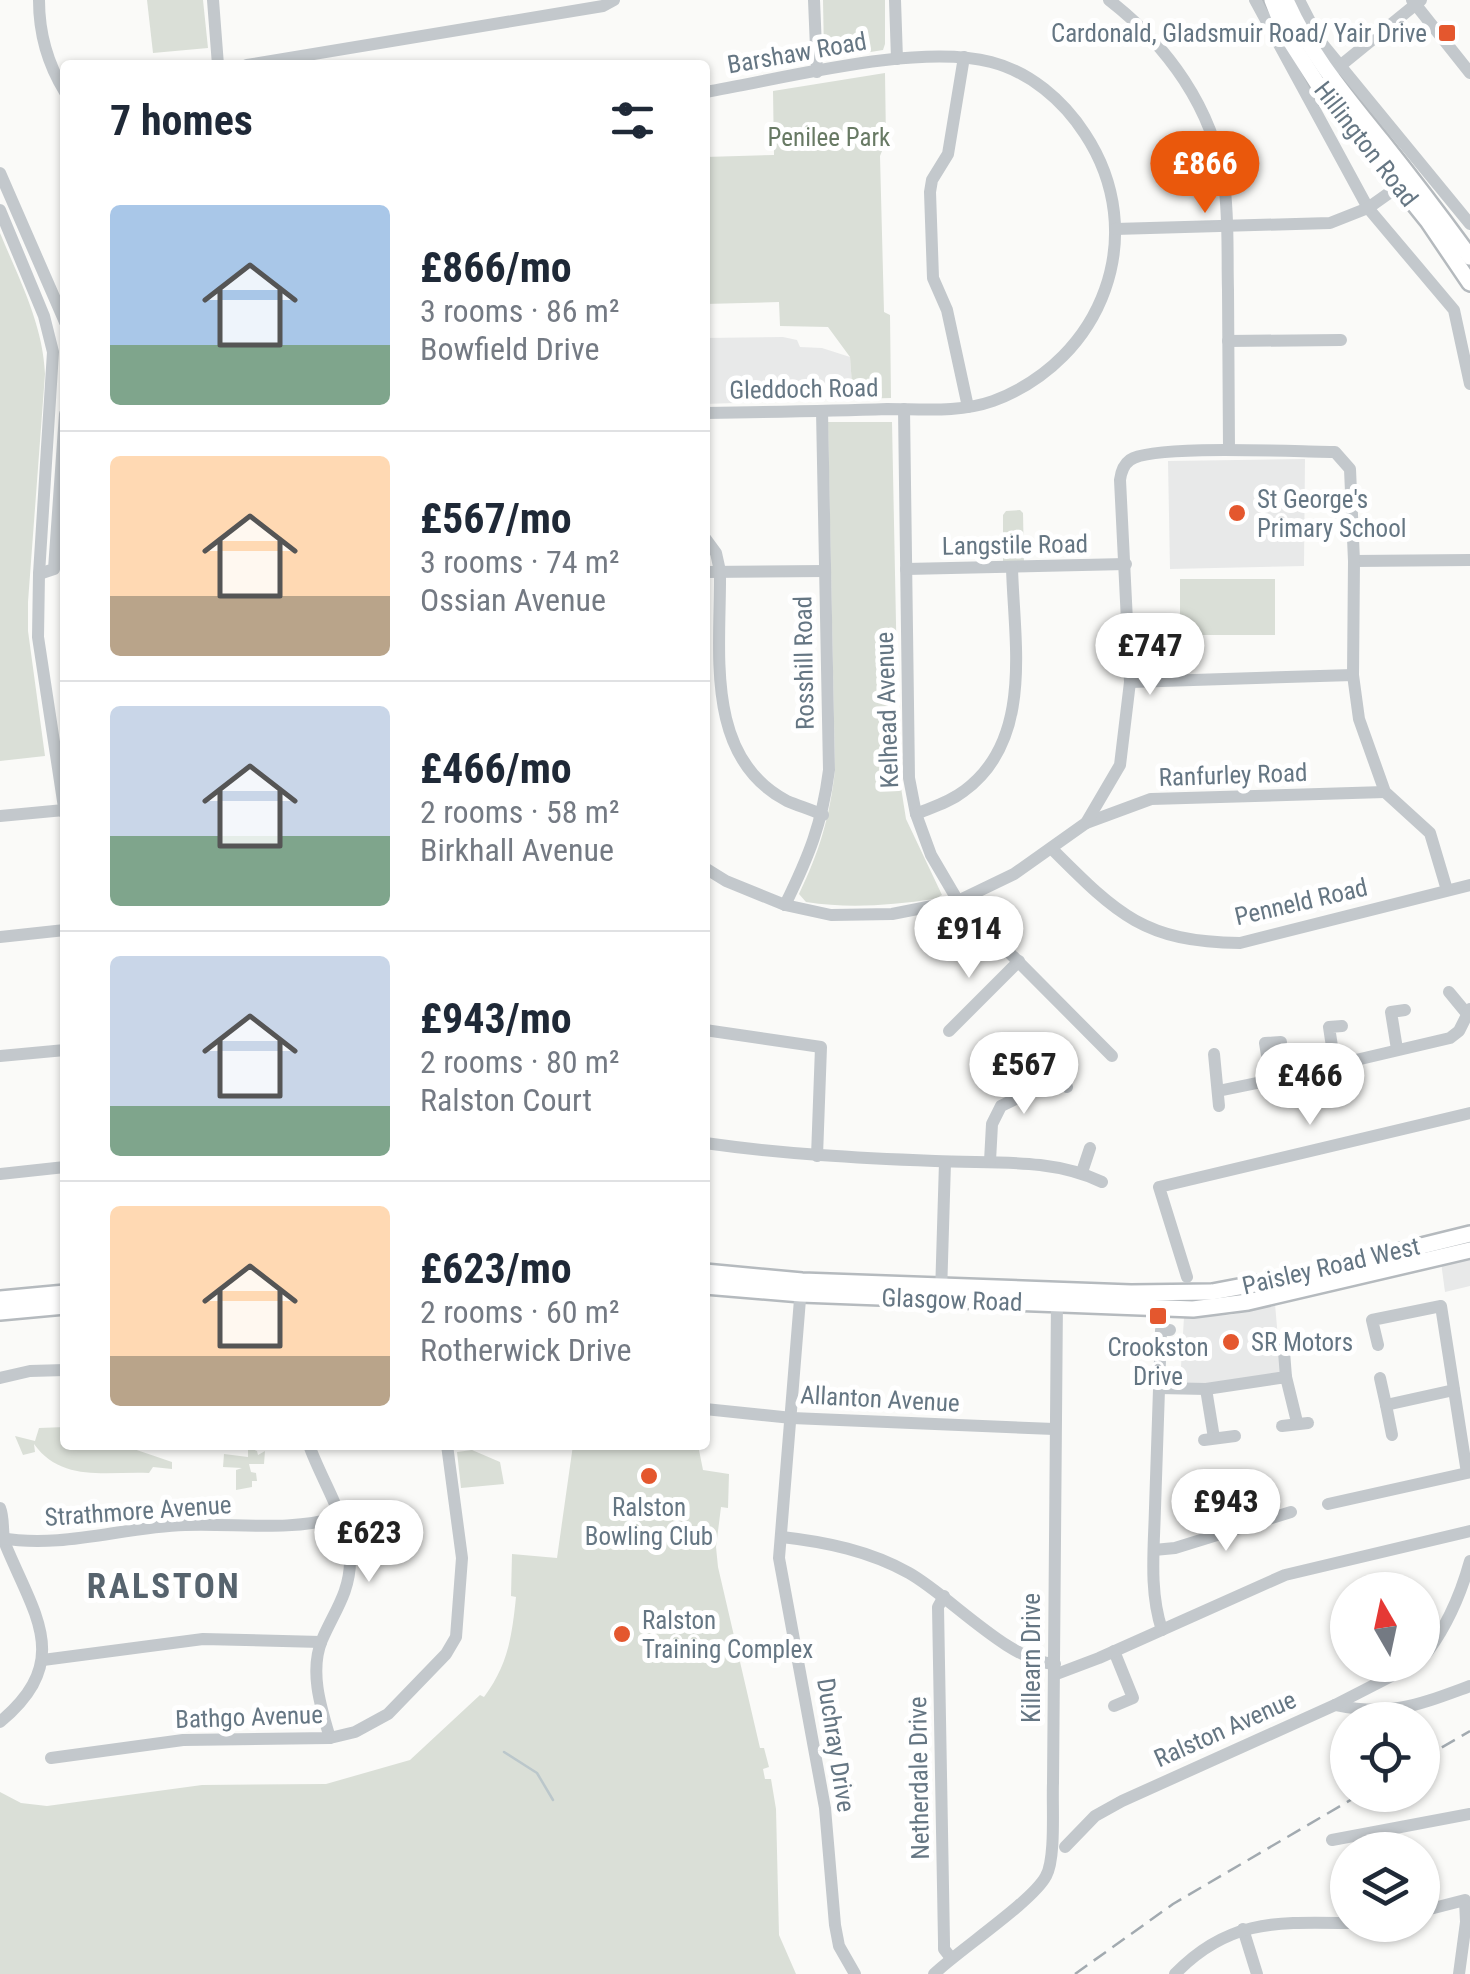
<!DOCTYPE html>
<meta charset="utf-8">
<style>
:root{--surface:#fff;--page:#f6f6f7;--text:#1f2937;--muted:#747a83;--line:#e0e1e3;--accent:#ea580c}
body{margin:0;font-family:"Roboto Condensed",sans-serif;background:var(--page);color:var(--text);height:100vh;display:flex;flex-direction:column;font-size:38px;white-space:nowrap}
*{box-sizing:border-box;margin:0}
p{font-size:32px;color:var(--muted)}
.icon{flex:none;width:55px;height:55px;fill:none;stroke:currentColor;stroke-width:2;stroke-linecap:round;stroke-linejoin:round}
.map{position:relative;flex:1;overflow:hidden}
.sheet{position:absolute;left:60px;top:60px;width:650px;height:1390px;display:flex;flex-direction:column;background:var(--surface);border-radius:10px;box-shadow:0 2px 8px #0004}
.sheet>*{flex:none}
.needle{width:65px;rotate:351deg}
.fabs{position:absolute;left:1330px;top:1572px;display:grid;gap:20px}
.fabs a{display:grid;place-items:center;width:110px;height:110px;border-radius:50%;background:var(--surface);box-shadow:0 2px 8px #0004;font-size:50px}
.price{position:absolute;translate:-50% -85px;padding:0 22px;border-radius:35px;background:#fff;color:#222;font-size:32px;line-height:65px;filter:drop-shadow(0 2px 5px #0008)}
.price::after{content:'';position:absolute;left:50%;top:60px;width:30px;height:22px;margin-left:-15px;background:inherit;clip-path:polygon(0 0,100% 0,50% 100%)}
.price.current{background:var(--accent);color:#fff}
ul{padding:0;list-style:none}
li{display:flex;align-items:center;gap:30px;height:250px;padding:0 50px}
li+li{border-top:2px solid var(--line)}
li span{display:grid;place-items:center;flex:none;width:280px;height:200px;border-radius:10px;color:#555}
li>.icon{margin-inline-start:auto}
span .icon{width:120px;height:120px;fill:#fffc;stroke-width:1}
li b{font-size:42px}
h2{display:flex;justify-content:space-between;align-items:center;height:120px;padding:0 50px;font-size:42px}
.map>svg:first-child{display:block}
.built{fill:#e8e9e9}
.green{fill:#dadfd7}
.lines{fill:none;stroke-linecap:round;stroke-linejoin:round}
.stream{stroke:#bbc7cb;stroke-width:2.5}
.major-casing{stroke:#b5babe;stroke-width:20}
.minor{stroke:#c3c8cc;stroke-width:12}
.major{stroke:#fff;stroke-width:15}
.rail{stroke:#a2aab0;stroke-width:2.5;stroke-dasharray:15 8;stroke-linecap:butt}
.poi-dot{fill:#e4572e;stroke:#fff;stroke-width:4}
.labels{text-anchor:middle;dominant-baseline:central;stroke-width:10;stroke-linejoin:round;paint-order:stroke}
.poi-label{font-size:25px;fill:#657683;stroke:#fff;text-anchor:start}
.street-label{font-size:25px;fill:#657683;stroke:#fff}
.park-label{font-size:25px;fill:#687a64;stroke:#fff}
.district-label{font-size:35px;font-weight:bold;letter-spacing:2.5px;fill:#57646e;stroke:#fff}
</style>
<div class="map">
<svg width="1470" height="1974" viewBox="0 0 1470 1974">
<rect width="100%" height="100%" fill="#fafaf8"/>
<g class="built">
<polygon points="783,337 797,340 800,347 822,348 850,357 853,399 705,404 705,338"/>
<polygon points="1305,459 1304,566 1170,569 1168,461"/>
<polygon points="1470,1255 1470,1286 1445,1292 1441,1262"/>
<polygon points="1275,1304 1281,1373 1207,1384 1180,1383 1184,1317 1230,1315"/>
</g>
<g class="green">
<polygon points="147,0 203,0 208,48 153,53"/>
<polygon points="823,0 885,0 885,44 883,50 827,59 824,55"/>
<polygon points="885,73 886,141 880,156 884,312 890,315 891,398 853,399 850,357 828,327 780,326 779,302 705,304 705,157 774,155 773,91"/>
<path d="M0 233C19 279 43 324 45 374L28 602V631L45 756 0 761Z"/>
<path d="M828 422H892L899 775 906 819 942 895 935 899C890 905 851 909 806 902L799 894C819 853 830 816 835 770Z"/>
<polygon points="1020,510 1023,513 1024,563 1003,564 1003,515 1006,511"/>
<rect x="1180" y="579" width="95" height="56"/>
<path d="M65 1427V1445H122L172 1462V1469L153 1467 149 1473C107 1471 62 1483 34 1444L35 1452 23 1455 15 1436 35 1441 39 1428Z"/>
<path d="M573 1445H698L703 1470 729 1474 728 1508 721 1507 716 1547 718 1567 760 1748H764L769 1767 763 1769 765 1779H771L776 1809 779 1935 796 1974H0V1792L21 1803 47 1806 202 1785 326 1784 410 1760 480 1695 484 1697C508 1665 512 1636 516 1597L511 1596 512 1554 557 1558Z"/>
<polygon points="248,1447 257,1451 258,1455 265,1451 264,1464 249,1464 251,1472 256,1473 257,1481 252,1481 252,1487 236,1490 236,1470 242,1468 223,1467 224,1454 248,1457"/>
<polygon points="472,1450 500,1462 504,1484 461,1488 457,1452"/>
</g>
<g class="lines">
<polyline class="stream" points="504,1752 537,1773 553,1800"/>
<g class="major-casing">
<g id="major">
<polyline points="1272,0 1285,33 1317,83 1428,221 1470,283"/>
<path d="M1286 0C1309 53 1345 95 1381 140 1412 179 1441 217 1470 257"/>
<polyline points="705,1272 802,1281 1131,1293 1212,1292 1308,1274 1470,1234"/>
<polyline points="705,1286 801,1294 1193,1309 1248,1302 1470,1250"/>
<polyline points="0,1299 65,1293"/>
<polyline points="0,1312 65,1306"/>
</g>
</g>
<g class="minor">
<path d="M39 0C39 34 47 63 65 92"/>
<polyline points="213,0 218,65"/>
<polyline points="814,0 817,72"/>
<polyline points="895,0 897,59"/>
<path d="M1109 0C1167 45 1213 108 1224 183 1229 218 1227 255 1228 290 1228 343 1229 397 1229 450"/>
<polyline points="1255,0 1368,208 1454,310 1470,384"/>
<polyline points="1299,0 1320,41 1470,224"/>
<polyline points="1412,0 1470,73"/>
<polyline points="964,57 948,154 932,180 930,192 933,278 947,310 968,407"/>
<polyline points="247,65 603,6 614,0"/>
<polyline points="1335,70 1421,0"/>
<path d="M705 92C783 79 916 43 991 62 1030 72 1063 100 1085 134 1151 234 1103 360 993 401 959 413 922 409 887 409 827 411 766 412 705 413"/>
<polyline points="0,173 65,322"/>
<polyline points="0,210 44,316 53,352 39,574 38,637 65,814"/>
<polyline points="1115,229 1330,223 1368,208 1406,181"/>
<polyline points="1228,341 1341,340"/>
<polyline points="904,409 909,778 916,814 931,855 958,901 1112,1056"/>
<path d="M705 538 716 553 720 571C721 650 703 757 787 801 799 806 812 810 823 815"/>
<polyline points="1354,561 1470,560"/>
<polyline points="906,569 1126,564"/>
<polyline points="705,572 825,571"/>
<polyline points="39,574 54,569 65,414"/>
<polyline points="1130,682 1353,675"/>
<path d="M916 814C933 807 950 802 964 791 1034 740 1014 642 1012 568"/>
<polyline points="0,816 64,810"/>
<polyline points="1086,823 1151,799 1385,792"/>
<path d="M1052 849C1117 914 1144 942 1240 943L1470 885"/>
<path d="M705 868 726 881 785 905 831 915 892 914 958 901 1014 874 1086 823 1120 765 1130 682 1120 480C1121 472 1123 465 1130 460 1152 444 1299 452 1335 452L1350 469 1354 561 1353 675 1359 719 1385 792 1430 833 1447 890"/>
<path d="M785 905C809 856 822 824 829 770L822 411"/>
<polyline points="0,937 65,930"/>
<polyline points="1449,992 1468,1015"/>
<polyline points="705,1030 821,1047 817,1156"/>
<polyline points="949,1031 1019,961"/>
<polyline points="1281,1042 1265,1043 1271,1080 1450,1038 1459,1031 1470,1009"/>
<polyline points="1397,1049 1391,1012 1405,1010"/>
<polyline points="1214,1054 1219,1106"/>
<polyline points="0,1056 65,1050"/>
<polyline points="1055,1063 1067,1087"/>
<polyline points="1335,1066 1329,1027 1342,1026"/>
<polyline points="1218,1091 1271,1080"/>
<path d="M705 1143C782 1154 858 1158 935 1161 991 1164 1050 1157 1102 1182"/>
<polyline points="990,1161 992,1124 1001,1106 1061,1077"/>
<polyline points="1082,1172 1090,1148"/>
<polyline points="0,1174 65,1167"/>
<polyline points="1187,1277 1159,1187 1470,1113"/>
<polyline points="801,1287 779,1558 825,1808 835,1925 839,1946 855,1974"/>
<polyline points="941,1294 945,1162"/>
<polyline points="1283,1339 1286,1377"/>
<polyline points="0,1378 30,1371 65,1370"/>
<polyline points="1380,1378 1386,1405"/>
<polyline points="1159,1388 1206,1389 1286,1377 1297,1422"/>
<polyline points="1206,1389 1214,1438"/>
<polyline points="705,1409 792,1418 1054,1429"/>
<polyline points="1282,1426 1308,1423"/>
<polyline points="1392,1435 1386,1405 1454,1390"/>
<polyline points="1204,1440 1235,1436"/>
<path d="M309 1445C322 1482 349 1520 350 1561 350 1592 334 1612 322 1640 309 1671 321 1708 330 1738"/>
<polyline points="1328,1504 1467,1473 1441,1306 1372,1320 1378,1345"/>
<path d="M0 1508C5 1521 1 1534 6 1546 35 1616 73 1661 0 1722"/>
<path d="M782 1537C826 1542 870 1551 909 1573 950 1596 1009 1662 1055 1664"/>
<path d="M0 1538C63 1549 122 1527 185 1525 236 1523 290 1532 339 1517"/>
<polyline points="1154,1550 1175,1548 1291,1512"/>
<polyline points="944,1596 938,1607 944,1942 944,1949 951,1958"/>
<path d="M1162 1630C1149 1591 1154 1549 1155 1508 1157 1449 1159 1389 1161 1330H1170"/>
<polyline points="1114,1651 1133,1698 1114,1706"/>
<path d="M1422 1659C1446 1629 1460 1597 1470 1561"/>
<polyline points="43,1660 203,1639 321,1642"/>
<polyline points="1054,1675 1099,1658 1285,1575 1470,1531"/>
<path d="M1335 1705C1391 1717 1418 1705 1470 1686"/>
<polyline points="51,1758 183,1740 330,1738 355,1732 388,1714 446,1654 456,1637 462,1558 447,1445"/>
<polyline points="1332,1840 1470,1814"/>
<polyline points="1065,1847 1095,1816 1122,1801 1335,1705 1413,1665"/>
<polyline points="1422,1911 1465,1900 1466,1922 1459,1974"/>
<polyline points="1243,1929 1257,1974"/>
<path d="M934 1974C959 1950 1033 1901 1046 1876 1056 1858 1052 1805 1053 1783L1057 1298"/>
<path d="M1175 1974C1228 1919 1277 1922 1348 1923"/>
</g>
<use href="#major" class="major"/>
<g class="rail">
<polyline points="1422,1759 1470,1731"/>
<polyline points="1075,1974 1173,1904 1359,1795"/>
</g>
</g>
<g class="poi-dot">
<rect x="1437" y="23" width="20" height="20" rx="5"/>
<circle cx="1237" cy="513" r="10"/>
<rect x="1148" y="1306" width="20" height="20" rx="5"/>
<circle cx="1231" cy="1342" r="10"/>
<circle cx="649" cy="1476" r="10"/>
<circle cx="622" cy="1634" r="10"/>
</g>
<g class="labels">
<g class="poi-label">
<text x="1427" y="33" text-anchor="end">Cardonald, Gladsmuir Road/ Yair Drive</text>
<text x="1257" y="499">St George's<tspan x="1257" dy="29">Primary School</tspan></text>
<text x="1251" y="1342">SR Motors</text>
<text x="1158" y="1347" text-anchor="middle">Crookston<tspan x="1158" dy="29">Drive</tspan></text>
<text x="649" y="1507" text-anchor="middle">Ralston<tspan x="649" dy="29">Bowling Club</tspan></text>
<text x="642" y="1620">Ralston<tspan x="642" dy="29">Training Complex</tspan></text>
</g>
<g class="street-label">
<text transform="translate(797 53) rotate(-10)">Barshaw Road</text>
<text transform="translate(1366 144) rotate(52)">Hillington Road</text>
<text transform="translate(804 389) rotate(-1)">Gleddoch Road</text>
<text transform="translate(1015 545) rotate(-1)">Langstile Road</text>
<text transform="translate(804 663) rotate(-91)">Rosshill Road</text>
<text transform="translate(887 710) rotate(-92)">Kelhead Avenue</text>
<text transform="translate(1233 775) rotate(-2)">Ranfurley Road</text>
<text transform="translate(1301 902) rotate(-13)">Penneld Road</text>
<text transform="translate(1331 1266) rotate(-13)">Paisley Road West</text>
<text transform="translate(952 1300) rotate(2)">Glasgow Road</text>
<text transform="translate(880 1399) rotate(3)">Allanton Avenue</text>
<text transform="translate(138 1511) rotate(-4)">Strathmore Avenue</text>
<text transform="translate(1031 1658) rotate(-90)">Killearn Drive</text>
<text transform="translate(249 1717) rotate(-2)">Bathgo Avenue</text>
<text transform="translate(1225 1729) rotate(-24)">Ralston Avenue</text>
<text transform="translate(836 1745) rotate(81)">Duchray Drive</text>
<text transform="translate(919 1778) rotate(-91)">Netherdale Drive</text>
</g>
<g class="park-label">
<text x="829" y="137">Penilee Park</text>
</g>
<g class="district-label">
<text x="164" y="1586">RALSTON</text>
</g>
</g>
</svg>
<div class="fabs">
<a><svg class="needle" viewBox="-14 -14 28 28"><path d="M0-13l5 13h-10z" fill="#e53935"/><path d="M0 13l5-13h-10z" fill="#747a83"/></svg></a>
<a><svg class="icon" aria-label="locate" viewBox="0 0 24 24"><circle cx="12" cy="12" r="6"/><path d="M12 2v4M12 18v4M2 12h4M18 12h4"/></svg></a>
<a><svg class="icon" aria-label="layers" viewBox="0 0 24 24"><path d="M12 4l9 5-9 5-9-5zM3 14l9 5 9-5"/></svg></a>
</div>
<b class="price current" style="left:1205px;top:216px">£866</b>
<b class="price" style="left:1150px;top:698px">£747</b>
<b class="price" style="left:969px;top:981px">£914</b>
<b class="price" style="left:1024px;top:1117px">£567</b>
<b class="price" style="left:1310px;top:1128px">£466</b>
<b class="price" style="left:1226px;top:1554px">£943</b>
<b class="price" style="left:369px;top:1585px">£623</b>
<section class="sheet">
<h2>7 homes<svg class="icon" aria-label="filters" viewBox="0 0 24 24"><path d="M4 7h16M4 17h16"/><circle cx="9" cy="7" r="2"/><circle cx="15" cy="17" r="2"/></svg></h2>
<ul>
<li><span style="background:linear-gradient(#a9c7e8 70%,#7fa58c 0)"><svg class="icon" aria-label="home" viewBox="0 0 24 24"><path d="M3 11l9-7 9 7M6 9v11h12V9"/></svg></span><div><b>£866/mo</b><p>3 rooms · 86 m²</p><p>Bowfield Drive</p></div></li>
<li><span style="background:linear-gradient(#ffd9b3 70%,#b9a48a 0)"><svg class="icon" aria-label="home" viewBox="0 0 24 24"><path d="M3 11l9-7 9 7M6 9v11h12V9"/></svg></span><div><b>£567/mo</b><p>3 rooms · 74 m²</p><p>Ossian Avenue</p></div></li>
<li><span style="background:linear-gradient(#c9d6e8 65%,#7fa58c 0)"><svg class="icon" aria-label="home" viewBox="0 0 24 24"><path d="M3 11l9-7 9 7M6 9v11h12V9"/></svg></span><div><b>£466/mo</b><p>2 rooms · 58 m²</p><p>Birkhall Avenue</p></div></li>
<li><span style="background:linear-gradient(#c9d6e8 75%,#7fa58c 0)"><svg class="icon" aria-label="home" viewBox="0 0 24 24"><path d="M3 11l9-7 9 7M6 9v11h12V9"/></svg></span><div><b>£943/mo</b><p>2 rooms · 80 m²</p><p>Ralston Court</p></div></li>
<li><span style="background:linear-gradient(#ffd9b3 75%,#b9a48a 0)"><svg class="icon" aria-label="home" viewBox="0 0 24 24"><path d="M3 11l9-7 9 7M6 9v11h12V9"/></svg></span><div><b>£623/mo</b><p>2 rooms · 60 m²</p><p>Rotherwick Drive</p></div></li>
</ul>
</section>
</div>
